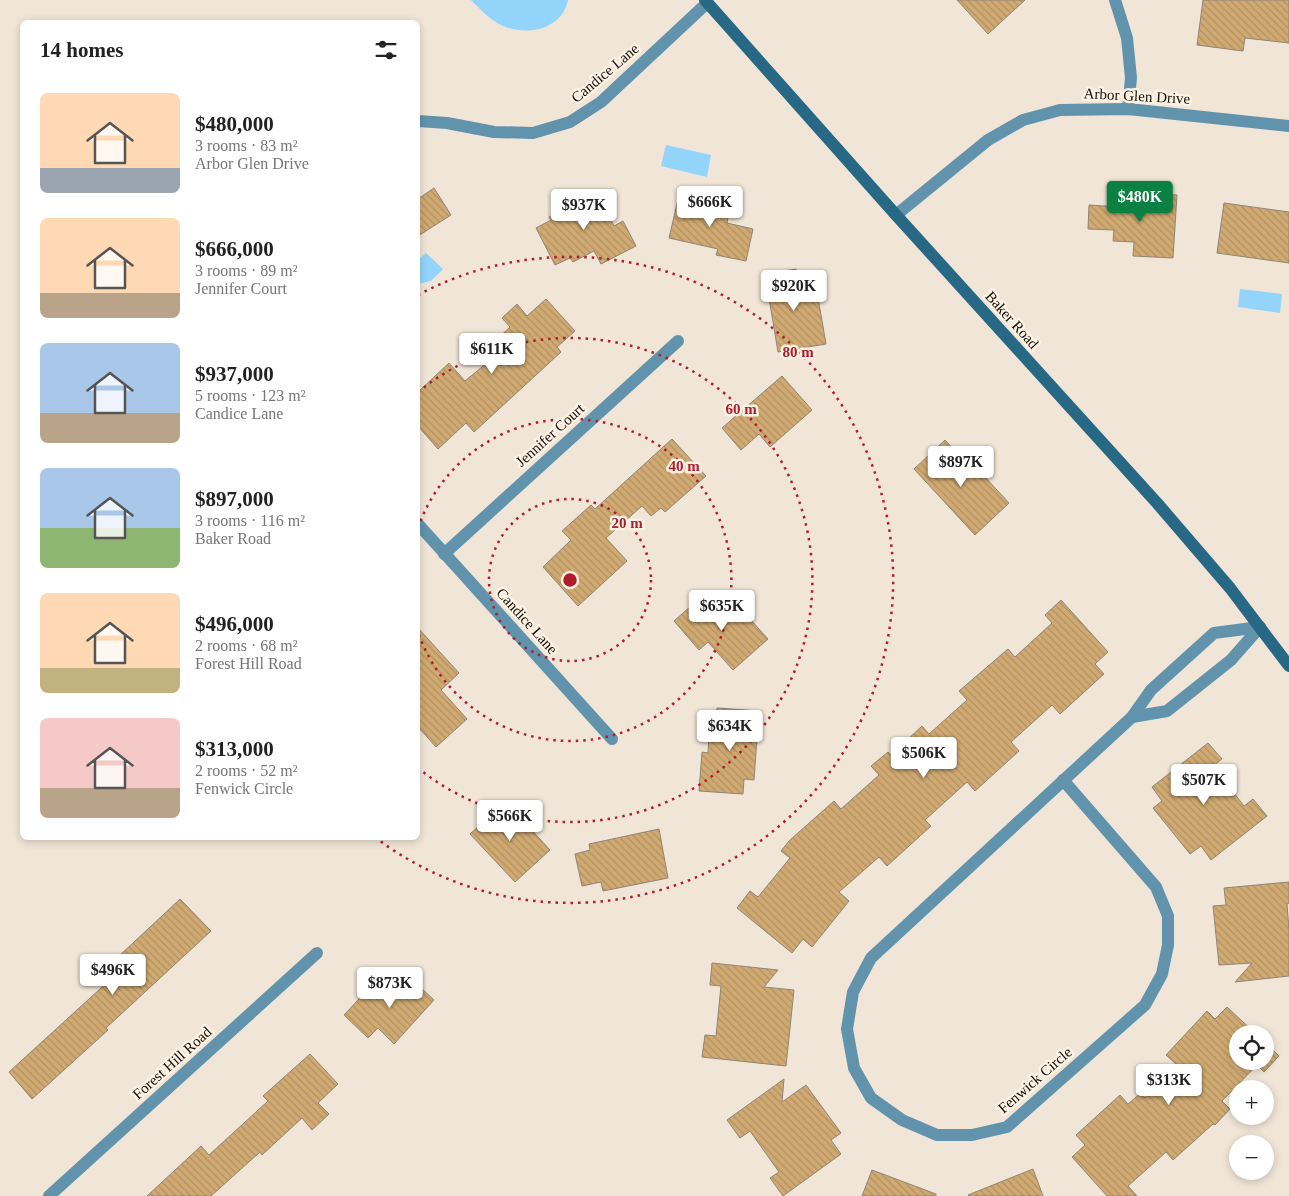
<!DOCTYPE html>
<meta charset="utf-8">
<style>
:root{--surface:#fff;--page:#f2f2f2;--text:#222;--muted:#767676;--accent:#0b8043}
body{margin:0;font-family:Georgia,serif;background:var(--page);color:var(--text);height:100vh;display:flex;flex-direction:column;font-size:19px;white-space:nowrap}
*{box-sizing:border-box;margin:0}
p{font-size:16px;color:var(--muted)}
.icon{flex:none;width:28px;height:28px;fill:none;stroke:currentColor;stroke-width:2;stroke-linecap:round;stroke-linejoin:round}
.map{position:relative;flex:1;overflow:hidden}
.panel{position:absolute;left:20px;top:20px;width:400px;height:820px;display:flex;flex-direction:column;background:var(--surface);border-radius:8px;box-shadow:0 2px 8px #0003}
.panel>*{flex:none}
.fabs{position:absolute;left:1229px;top:1025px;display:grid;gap:10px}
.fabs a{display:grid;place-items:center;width:45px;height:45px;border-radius:50%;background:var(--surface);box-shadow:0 2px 8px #0003;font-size:25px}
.price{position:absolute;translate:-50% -42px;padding:0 11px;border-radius:5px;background:#fff;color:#222;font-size:16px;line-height:32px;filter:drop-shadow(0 1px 2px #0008)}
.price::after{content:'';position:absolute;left:50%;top:30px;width:15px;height:11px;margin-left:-8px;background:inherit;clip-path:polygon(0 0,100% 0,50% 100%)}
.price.current{background:var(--accent);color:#fff}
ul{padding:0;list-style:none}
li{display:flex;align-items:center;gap:15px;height:125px;padding:0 20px}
li span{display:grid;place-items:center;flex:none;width:140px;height:100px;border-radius:8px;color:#555}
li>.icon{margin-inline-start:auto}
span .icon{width:60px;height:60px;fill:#fffc;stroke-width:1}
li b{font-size:21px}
h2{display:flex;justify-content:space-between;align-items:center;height:60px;padding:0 20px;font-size:21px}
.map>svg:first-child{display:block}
.water{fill:#93d4fb}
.building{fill:url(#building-back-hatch);stroke:#8f8577}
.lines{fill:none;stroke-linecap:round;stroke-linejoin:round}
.minor{stroke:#6193ac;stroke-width:12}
.secondary{stroke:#276884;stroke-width:12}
.ring{fill:none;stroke:#af1c2d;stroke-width:2.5;stroke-dasharray:2.5 5}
.labels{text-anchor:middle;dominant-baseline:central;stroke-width:5;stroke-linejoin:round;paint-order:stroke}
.street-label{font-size:15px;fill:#130f0a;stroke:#fdf2e3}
.centre{fill:#af1c2d;stroke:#fdf2e3;stroke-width:2.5}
.ring-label{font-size:15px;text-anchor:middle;font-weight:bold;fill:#af1c2d;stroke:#fdf2e3;stroke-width:5;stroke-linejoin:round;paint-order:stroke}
</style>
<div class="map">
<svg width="1289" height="1196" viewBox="0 0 1289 1196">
<defs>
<pattern id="building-back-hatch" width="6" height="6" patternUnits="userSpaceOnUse" patternTransform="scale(1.25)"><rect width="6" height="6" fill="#d0aa72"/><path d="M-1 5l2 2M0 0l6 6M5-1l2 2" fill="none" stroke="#b29161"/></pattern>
</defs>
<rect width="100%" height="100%" fill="#f0e5d6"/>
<g class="water">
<path d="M471 0H568C562 30 526 37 501 25 490 20 480 9 471 0Z"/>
<polygon points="666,145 711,155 707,177 661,166"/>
<polygon points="426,253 443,269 431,281 418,284 418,260"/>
<polygon points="1240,289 1282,294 1280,313 1238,307"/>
</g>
<g class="building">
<polygon points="957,0 1025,0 988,34"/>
<polygon points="1203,0 1289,0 1289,43 1245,38 1243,51 1197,45"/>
<polygon points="434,188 451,215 418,236 418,199"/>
<polygon points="580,190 585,199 597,193 614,226 623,221 636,246 601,264 594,251 573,262 570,258 555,265 536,228 551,220 549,217 565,208 561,200"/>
<polygon points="1121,192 1177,195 1173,258 1133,256 1134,242 1113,241 1114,230 1088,229 1089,205 1120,207"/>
<polygon points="679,195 730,207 727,223 753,229 746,261 716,255 718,249 669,238"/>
<polygon points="1224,203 1289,212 1289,263 1217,253"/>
<polygon points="796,269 798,282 810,280 812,293 817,292 826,344 778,352 765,274"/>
<polygon points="546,299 575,331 557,347 561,352 474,432 466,423 438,449 418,426 418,392 449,363 465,381 500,352 493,343 510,327 502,318 517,304 527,316"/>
<polygon points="782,376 812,410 770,447 759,434 741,450 722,428"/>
<polygon points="672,439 706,476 665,512 661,508 651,516 642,506 606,538 627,561 578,606 543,567 571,540 562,531 591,505 595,509"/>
<polygon points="945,440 980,479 984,476 1009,503 975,535 914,469"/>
<polygon points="699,599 714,616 733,600 768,639 733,670 708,642 699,650 674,621"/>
<polygon points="1061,600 1108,652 1095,664 1104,674 1060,714 1052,705 1011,742 1019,751 975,791 967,782 925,820 931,826 887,866 879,857 839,892 849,901 812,947 803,939 792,953 737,908 750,891 758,897 790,858 781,851 790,840 834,801 841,809 879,775 871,766 888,752 891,755 922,726 929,734 967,700 959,691 1008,649 1015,657 1052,623 1045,615"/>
<polygon points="418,628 459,673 441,690 467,719 436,747 418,727"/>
<polygon points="717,708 759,711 754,780 744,779 743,794 699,791 702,752 708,753 709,730 715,731"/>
<polygon points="1208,743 1222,759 1213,766 1244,806 1253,799 1267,816 1211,860 1201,846 1190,854 1153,808 1162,801 1152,787"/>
<polygon points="506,802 550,850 515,882 470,834"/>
<polygon points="659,829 668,878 603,891 601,882 582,886 575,854 590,850 589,844"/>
<polygon points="1289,882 1289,903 1287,904 1289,929 1289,976 1235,982 1252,963 1219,965 1213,906 1226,905 1224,888"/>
<polygon points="180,899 211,931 106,1028 108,1030 32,1099 9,1072 112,978 104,970"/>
<polygon points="712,963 778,970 764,987 794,990 786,1066 702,1057 705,1035 716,1036 721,986 710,985"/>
<polygon points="404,972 434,1000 394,1044 378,1028 368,1038 344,1015 372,985 382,995"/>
<polygon points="1227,1007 1256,1034 1238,1034 1238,1061 1265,1061 1265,1042 1279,1056 1264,1072 1257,1065 1222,1101 1230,1109 1215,1125 1213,1124 1173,1160 1166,1152 1128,1186 1137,1196 1107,1196 1072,1157 1085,1145 1076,1135 1120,1095 1128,1104 1141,1093 1145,1098 1176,1064 1166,1055 1207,1011 1215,1019"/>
<polygon points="310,1054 338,1084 318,1103 329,1114 312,1130 302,1118 262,1155 260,1152 211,1196 147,1196 201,1146 209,1155 268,1101 263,1096"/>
<polygon points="784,1079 782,1102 806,1085 841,1133 831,1140 841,1154 783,1196 770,1178 779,1172 750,1131 740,1138 727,1120"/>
<polygon points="1033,1169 1043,1196 969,1196 968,1195"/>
<polygon points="872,1170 936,1194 936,1196 862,1196"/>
</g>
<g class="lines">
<g class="minor">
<polyline points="1115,0 1127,38 1131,78 1128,109"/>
<polyline points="418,121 447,123 494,132 533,133 570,122 601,102 707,3"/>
<polyline points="896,215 988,140 1023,120 1060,110 1128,109 1289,126"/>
<polyline points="418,524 612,739"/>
<polyline points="444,554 678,341"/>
<polyline points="1132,717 1167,711 1231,660 1260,627"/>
<polyline points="1063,780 1156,887 1168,916 1168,945 1162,974 1145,1005 1007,1127 972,1135 937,1135 902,1120 871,1098 854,1068 847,1029 853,992 871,958 1132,717 1151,690 1214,633 1260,627"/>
<polyline points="49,1196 317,953"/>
</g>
<polyline class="secondary" points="705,0 896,215 1157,503 1230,588 1289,666"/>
</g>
<g class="ring">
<circle cx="570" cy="580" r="81"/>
<path d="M418 528A161 161 0 1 1 418 632"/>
<path d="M418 392A242 242 0 1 1 418 768"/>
<path d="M418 295A323 323 0 1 1 376 838"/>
</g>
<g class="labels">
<g class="street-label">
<text transform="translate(605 73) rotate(-40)">Candice Lane</text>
<text transform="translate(1137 96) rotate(3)">Arbor Glen Drive</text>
<text transform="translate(1012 320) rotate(48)">Baker Road</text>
<text transform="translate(550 435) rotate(-42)">Jennifer Court</text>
<text transform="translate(527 621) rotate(48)">Candice Lane</text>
<text transform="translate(172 1063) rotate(-42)">Forest Hill Road</text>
<text transform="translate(1035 1080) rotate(-41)">Fenwick Circle</text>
</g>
</g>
<circle cx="570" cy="580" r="8" class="centre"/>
<g class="ring-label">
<text x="798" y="357">80 m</text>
<text x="741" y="414">60 m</text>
<text x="684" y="471">40 m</text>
<text x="627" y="528">20 m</text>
</g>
</svg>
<div class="fabs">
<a><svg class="icon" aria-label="locate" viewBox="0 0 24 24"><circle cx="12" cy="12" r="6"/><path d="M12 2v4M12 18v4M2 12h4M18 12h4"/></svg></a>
<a>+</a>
<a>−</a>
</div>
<b class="price current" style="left:1140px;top:223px">$480K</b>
<b class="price" style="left:710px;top:228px">$666K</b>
<b class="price" style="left:584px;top:231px">$937K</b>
<b class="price" style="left:794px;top:312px">$920K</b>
<b class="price" style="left:492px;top:375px">$611K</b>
<b class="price" style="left:961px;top:488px">$897K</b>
<b class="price" style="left:722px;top:632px">$635K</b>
<b class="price" style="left:730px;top:752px">$634K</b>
<b class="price" style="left:924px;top:779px">$506K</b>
<b class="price" style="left:1204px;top:806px">$507K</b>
<b class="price" style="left:510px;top:842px">$566K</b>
<b class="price" style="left:113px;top:996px">$496K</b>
<b class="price" style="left:390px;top:1009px">$873K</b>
<b class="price" style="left:1169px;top:1106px">$313K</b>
<section class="panel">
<h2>14 homes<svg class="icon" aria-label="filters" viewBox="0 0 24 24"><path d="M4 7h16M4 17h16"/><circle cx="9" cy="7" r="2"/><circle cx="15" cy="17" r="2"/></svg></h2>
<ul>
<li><span style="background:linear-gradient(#ffd9b3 75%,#9aa5b1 0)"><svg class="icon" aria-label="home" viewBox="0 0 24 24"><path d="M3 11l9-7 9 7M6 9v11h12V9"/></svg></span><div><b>$480,000</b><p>3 rooms · 83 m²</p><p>Arbor Glen Drive</p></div></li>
<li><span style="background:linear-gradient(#ffd9b3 75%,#b9a48a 0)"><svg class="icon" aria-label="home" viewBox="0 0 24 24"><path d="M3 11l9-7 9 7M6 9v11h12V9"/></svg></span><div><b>$666,000</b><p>3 rooms · 89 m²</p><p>Jennifer Court</p></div></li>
<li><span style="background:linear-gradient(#a9c7e8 70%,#b9a48a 0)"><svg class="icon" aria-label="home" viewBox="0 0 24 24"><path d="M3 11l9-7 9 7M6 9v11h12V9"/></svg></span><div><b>$937,000</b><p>5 rooms · 123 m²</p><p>Candice Lane</p></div></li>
<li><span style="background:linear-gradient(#a9c7e8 60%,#8fb573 0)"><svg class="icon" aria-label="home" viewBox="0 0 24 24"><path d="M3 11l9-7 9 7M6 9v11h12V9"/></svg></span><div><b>$897,000</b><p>3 rooms · 116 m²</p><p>Baker Road</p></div></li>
<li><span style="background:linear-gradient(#ffd9b3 75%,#c2b280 0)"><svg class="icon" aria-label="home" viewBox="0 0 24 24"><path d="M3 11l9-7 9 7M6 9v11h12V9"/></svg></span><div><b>$496,000</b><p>2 rooms · 68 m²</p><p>Forest Hill Road</p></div></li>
<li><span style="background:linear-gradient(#f6c9c9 70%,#b9a48a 0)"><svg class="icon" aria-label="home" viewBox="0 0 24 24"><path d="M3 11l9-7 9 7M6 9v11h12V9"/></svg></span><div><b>$313,000</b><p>2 rooms · 52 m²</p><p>Fenwick Circle</p></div></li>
</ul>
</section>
</div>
